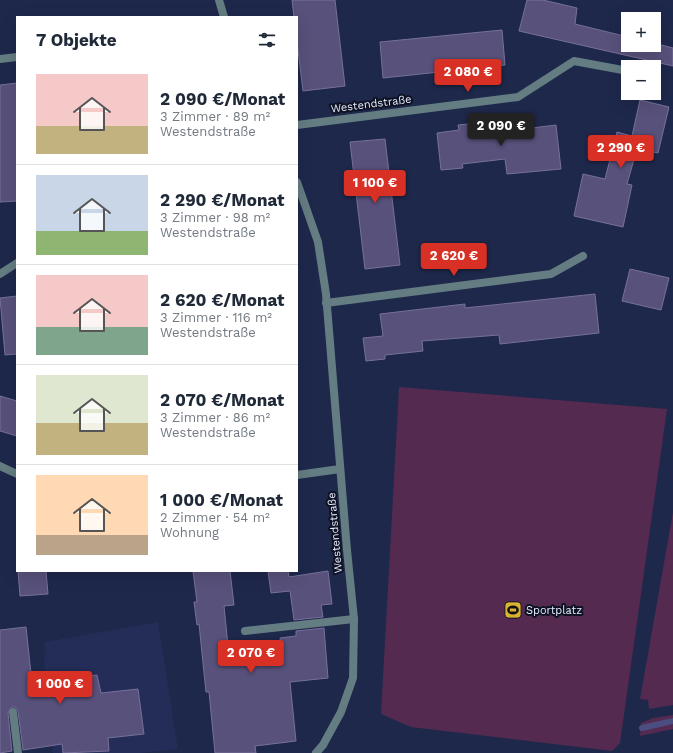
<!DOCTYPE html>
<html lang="de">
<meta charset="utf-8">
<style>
:root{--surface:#fff;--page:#f6f6f7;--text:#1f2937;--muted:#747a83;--line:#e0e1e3;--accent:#d93025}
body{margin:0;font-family:"Work Sans",sans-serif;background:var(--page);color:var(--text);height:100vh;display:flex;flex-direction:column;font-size:15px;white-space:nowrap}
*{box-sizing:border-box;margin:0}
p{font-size:13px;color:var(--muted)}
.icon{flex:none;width:22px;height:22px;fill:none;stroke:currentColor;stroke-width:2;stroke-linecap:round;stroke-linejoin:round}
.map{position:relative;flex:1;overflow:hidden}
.drawer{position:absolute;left:16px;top:16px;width:282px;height:556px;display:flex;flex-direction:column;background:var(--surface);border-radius:0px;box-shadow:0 4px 16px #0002}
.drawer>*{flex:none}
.controls{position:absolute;left:621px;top:12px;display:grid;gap:8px}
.controls a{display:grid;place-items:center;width:40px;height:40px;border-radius:0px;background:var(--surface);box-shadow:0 4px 16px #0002;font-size:20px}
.price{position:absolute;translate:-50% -34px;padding:0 9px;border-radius:4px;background:var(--accent);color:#fff;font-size:13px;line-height:26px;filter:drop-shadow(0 1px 2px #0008)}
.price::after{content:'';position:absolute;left:50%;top:24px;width:12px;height:9px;margin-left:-6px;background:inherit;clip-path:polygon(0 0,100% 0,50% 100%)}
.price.selected{background:#222;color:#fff}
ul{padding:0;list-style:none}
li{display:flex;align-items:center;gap:12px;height:100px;padding:0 20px}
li+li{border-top:1px solid var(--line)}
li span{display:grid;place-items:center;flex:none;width:112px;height:80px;border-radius:0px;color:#555}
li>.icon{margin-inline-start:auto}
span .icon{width:48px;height:48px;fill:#fffc;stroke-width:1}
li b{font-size:17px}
h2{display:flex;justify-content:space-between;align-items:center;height:48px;padding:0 20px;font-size:17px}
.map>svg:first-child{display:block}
.built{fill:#232d57}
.green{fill:#542a50}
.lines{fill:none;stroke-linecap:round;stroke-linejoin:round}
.stream{stroke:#4c4e81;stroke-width:6}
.building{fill:#58517b;stroke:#77709c}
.service{stroke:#647d82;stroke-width:8}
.minor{stroke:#647d82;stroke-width:8}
.labels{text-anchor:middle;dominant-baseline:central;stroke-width:4;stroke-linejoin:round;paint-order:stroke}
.street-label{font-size:11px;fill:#e5ecff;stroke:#0e1222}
.poi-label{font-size:11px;fill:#e5ecff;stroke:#0e1222;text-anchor:start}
</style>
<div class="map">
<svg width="673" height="753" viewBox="0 0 673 753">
<rect width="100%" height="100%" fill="#1e284b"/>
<polygon class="built" points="158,622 178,749 140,753 53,753 44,690 45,642"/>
<g class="green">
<polygon points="399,387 667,409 620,743 612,751 411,727 381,714"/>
<polygon points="673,512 673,705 649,709 648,700 640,699"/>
<polygon points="673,715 673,729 640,736 641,723 653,718"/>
</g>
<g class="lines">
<polyline class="stream" points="642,728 673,721"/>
</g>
<g class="building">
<polygon points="292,0 335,0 345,86 303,91 297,42 297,17 294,17"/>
<polygon points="527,0 543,0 577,8 575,24 628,37 628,45 654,45 654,43 673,48 673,66 519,31"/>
<polygon points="502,30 505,65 383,78 380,42"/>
<polygon points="17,83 17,201 0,202 0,85"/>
<polygon points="640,100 669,107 658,153 637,149 627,184 632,185 623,227 574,216 583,174 605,179 617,132 632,136"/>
<polygon points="501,121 502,129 516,128 516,130 556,125 561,169 507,174 505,159 462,164 463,168 441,170 437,133 459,130 458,125"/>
<polygon points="385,139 400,265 365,269 350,142"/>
<polygon points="630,269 669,278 661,310 622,301"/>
<polygon points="595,294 599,333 500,344 499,335 422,341 423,351 385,355 385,359 366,361 363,338 383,336 380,314 465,304 465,308"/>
<polygon points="17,296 17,354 5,355 0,298"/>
<polygon points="0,396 17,401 17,436 0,431"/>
<polygon points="18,571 46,571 48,594 20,596"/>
<polygon points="193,571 230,571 234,605 224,606 229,656 282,651 280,638 296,636 296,631 324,628 328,678 290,682 296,741 255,746 256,753 215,753 209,692 206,692 199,624 197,625 194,602 197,602"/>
<polygon points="268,571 288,571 289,577 328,571 332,604 321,605 323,617 294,620 290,591 271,593"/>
<polygon points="26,627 32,683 97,675 101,693 138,689 144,734 108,738 109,751 63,753 62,744 23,750 18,711 15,707 12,707 8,713 12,751 0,753 0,630"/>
</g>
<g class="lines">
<g class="service">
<polyline points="297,475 340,469"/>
<polyline points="245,631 354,619"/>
<polyline points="13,712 18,753"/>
</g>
<g class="minor">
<polyline points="219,0 224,17"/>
<polyline points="0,59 17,57"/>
<polyline points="297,125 518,97 574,61 628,71"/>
<polyline points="297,182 318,242 326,294 347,550 354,619 353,678 341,712 323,745 316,753"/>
<polyline points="0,274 17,263"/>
<polyline points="326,303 551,274 583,256"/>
<polyline points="0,466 17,474"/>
</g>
</g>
<defs>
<g id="stadium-square" transform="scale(0.9)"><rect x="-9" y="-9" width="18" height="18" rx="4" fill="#dab333" stroke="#0e1222"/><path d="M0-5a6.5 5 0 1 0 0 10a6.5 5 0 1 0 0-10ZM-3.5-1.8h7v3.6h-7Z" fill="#111"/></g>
</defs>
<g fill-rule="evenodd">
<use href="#stadium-square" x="513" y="610"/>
</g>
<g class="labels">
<g class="street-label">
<text transform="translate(371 104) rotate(-7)">Westendstraße</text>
<text transform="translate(335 533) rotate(-95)">Westendstraße</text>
</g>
<g class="poi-label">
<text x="526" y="610">Sportplatz</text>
</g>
</g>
</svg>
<div class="controls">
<a>+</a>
<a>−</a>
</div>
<b class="price" style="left:468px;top:93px">2 080 €</b>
<b class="price selected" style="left:501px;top:147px">2 090 €</b>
<b class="price" style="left:621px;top:169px">2 290 €</b>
<b class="price" style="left:375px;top:204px">1 100 €</b>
<b class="price" style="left:454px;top:277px">2 620 €</b>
<b class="price" style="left:251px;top:674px">2 070 €</b>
<b class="price" style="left:60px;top:705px">1 000 €</b>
<section class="drawer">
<h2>7 Objekte<svg class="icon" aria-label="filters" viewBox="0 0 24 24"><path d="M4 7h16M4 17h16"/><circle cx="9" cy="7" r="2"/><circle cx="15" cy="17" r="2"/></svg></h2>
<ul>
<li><span style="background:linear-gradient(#f6c9c9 65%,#c2b280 0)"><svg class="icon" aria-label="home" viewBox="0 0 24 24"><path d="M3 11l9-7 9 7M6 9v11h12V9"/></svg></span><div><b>2 090 €/Monat</b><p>3 Zimmer · 89 m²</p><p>Westendstraße</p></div></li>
<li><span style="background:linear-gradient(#c9d6e8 70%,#8fb573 0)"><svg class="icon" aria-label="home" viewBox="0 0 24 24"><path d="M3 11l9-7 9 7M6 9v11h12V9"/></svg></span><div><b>2 290 €/Monat</b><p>3 Zimmer · 98 m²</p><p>Westendstraße</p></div></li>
<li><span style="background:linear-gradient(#f6c9c9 65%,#7fa58c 0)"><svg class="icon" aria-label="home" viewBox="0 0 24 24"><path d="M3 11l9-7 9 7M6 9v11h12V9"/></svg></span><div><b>2 620 €/Monat</b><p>3 Zimmer · 116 m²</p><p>Westendstraße</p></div></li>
<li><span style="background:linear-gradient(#dfe7d0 60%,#c2b280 0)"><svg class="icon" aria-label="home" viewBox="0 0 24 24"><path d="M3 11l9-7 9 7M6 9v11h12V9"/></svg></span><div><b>2 070 €/Monat</b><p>3 Zimmer · 86 m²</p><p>Westendstraße</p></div></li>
<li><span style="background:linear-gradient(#ffd9b3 75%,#b9a48a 0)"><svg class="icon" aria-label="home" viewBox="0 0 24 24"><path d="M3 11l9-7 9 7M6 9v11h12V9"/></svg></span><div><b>1 000 €/Monat</b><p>2 Zimmer · 54 m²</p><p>Wohnung</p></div></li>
</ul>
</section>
</div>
